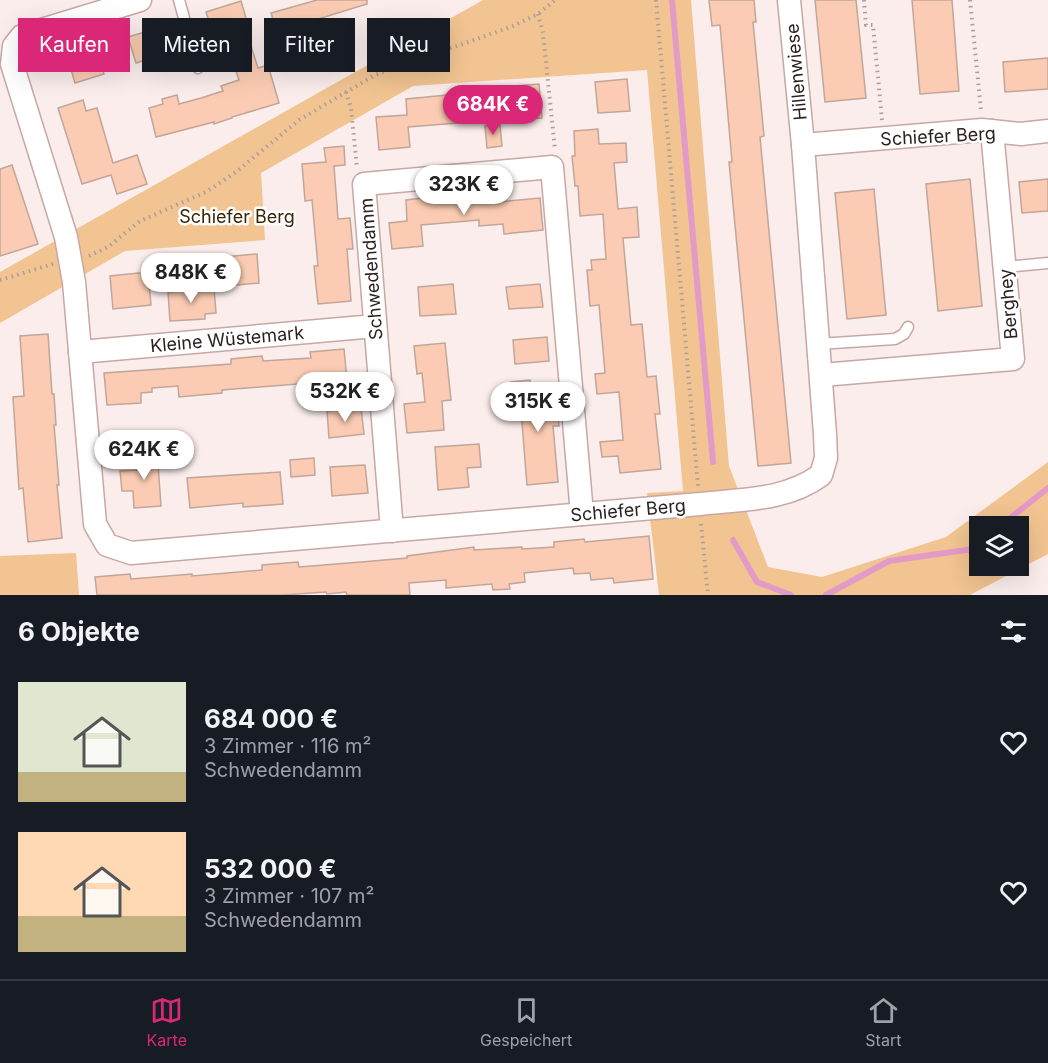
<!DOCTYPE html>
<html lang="de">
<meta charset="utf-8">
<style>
:root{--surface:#171b24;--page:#242831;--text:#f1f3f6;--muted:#9ea1a6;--line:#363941;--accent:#db2777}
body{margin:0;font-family:Inter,sans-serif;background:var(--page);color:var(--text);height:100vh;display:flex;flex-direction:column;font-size:22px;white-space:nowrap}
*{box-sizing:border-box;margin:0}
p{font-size:20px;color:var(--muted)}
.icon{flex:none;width:33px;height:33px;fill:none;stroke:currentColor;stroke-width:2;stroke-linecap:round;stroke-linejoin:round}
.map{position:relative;height:595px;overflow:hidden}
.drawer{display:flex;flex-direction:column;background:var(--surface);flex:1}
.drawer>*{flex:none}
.hud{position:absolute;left:18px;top:18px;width:600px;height:54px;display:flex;gap:12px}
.buttons{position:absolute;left:969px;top:516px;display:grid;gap:12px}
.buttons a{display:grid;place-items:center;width:60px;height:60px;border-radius:0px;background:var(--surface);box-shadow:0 6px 24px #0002;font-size:30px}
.price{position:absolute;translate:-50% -51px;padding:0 14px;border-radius:21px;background:#fff;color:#222;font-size:20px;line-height:39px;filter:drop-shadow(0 2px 3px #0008)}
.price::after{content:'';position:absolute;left:50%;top:36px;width:18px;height:14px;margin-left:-9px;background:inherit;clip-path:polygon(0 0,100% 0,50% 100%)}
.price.current{background:var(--accent);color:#fff}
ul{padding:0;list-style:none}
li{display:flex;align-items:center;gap:18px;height:150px;padding:0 18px}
li span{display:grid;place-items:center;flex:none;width:168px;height:120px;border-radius:0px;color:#555}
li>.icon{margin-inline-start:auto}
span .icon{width:72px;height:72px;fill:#fffc;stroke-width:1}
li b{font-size:26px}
h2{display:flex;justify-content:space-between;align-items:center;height:72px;padding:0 18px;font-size:26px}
.tag{padding:0 21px;border-radius:0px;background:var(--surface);box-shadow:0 6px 24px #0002;font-size:21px;line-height:54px}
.tag.current{background:var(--accent);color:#fff}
.tab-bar{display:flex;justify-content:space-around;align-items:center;height:84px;border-top:2px solid var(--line);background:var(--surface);font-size:16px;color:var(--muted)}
.tab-bar a{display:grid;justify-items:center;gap:3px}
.tab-bar .current{color:var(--accent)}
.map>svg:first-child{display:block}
.green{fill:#f1c491;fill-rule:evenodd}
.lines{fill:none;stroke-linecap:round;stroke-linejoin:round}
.stream{stroke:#e49ac6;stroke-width:6}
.building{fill:#fbccb3;stroke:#c1a699;stroke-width:1.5}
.lane-casing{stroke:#c7a8a4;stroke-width:13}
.street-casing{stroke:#c7a8a4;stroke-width:25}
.path{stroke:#ab9e9c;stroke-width:4;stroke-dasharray:1.5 4.5;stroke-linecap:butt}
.lane{stroke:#fff;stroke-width:10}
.street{stroke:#fff;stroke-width:22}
.labels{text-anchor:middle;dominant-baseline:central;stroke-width:5;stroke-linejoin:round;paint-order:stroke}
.street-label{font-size:18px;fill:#2d2120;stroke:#fff}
.park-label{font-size:18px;fill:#3a2406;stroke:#fff}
</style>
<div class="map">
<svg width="1048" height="595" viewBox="0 0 1048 595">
<rect width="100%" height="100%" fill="#faedeb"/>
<g class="green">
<path d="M483 0H691L729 466 768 567 822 577 946 537 1048 462V554L970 595H659L647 493 683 491 647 70 413 86 261 173 265 240 125 251 0 323V272ZM980 526H1018V566H980Z"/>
<polygon points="76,553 79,595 0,595 0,556"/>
</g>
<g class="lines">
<g class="stream">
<polyline points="672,0 713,462"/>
<polyline points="1000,526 1048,488"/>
<polyline points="733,540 757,582 791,595"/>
<polyline points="826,595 889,561 973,549 980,543"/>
</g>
</g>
<g class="building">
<polygon points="317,0 367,0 367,4 318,19 321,32 314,34 318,49 285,59 271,13"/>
<polygon points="709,0 754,0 756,22 753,22 764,136 760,137 791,463 758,466 729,162 732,162 720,25 712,26"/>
<polygon points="815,0 856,0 866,98 825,102"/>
<polygon points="912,0 952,0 959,91 920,94"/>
<polygon points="241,1 250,32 247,33 258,68 268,65 279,103 232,117 232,118 214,124 214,122 156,137 149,108 163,104 162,99 177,95 179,104 201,98 223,91 221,86 239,80 229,50 219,53 206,12"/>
<polygon points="165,26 173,52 136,63 128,37"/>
<polygon points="96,48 104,74 75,83 67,56"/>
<polygon points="1048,58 1048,89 1005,92 1003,62"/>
<polygon points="627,79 630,111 598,113 595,82"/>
<polygon points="539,84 542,118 503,121 500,87"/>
<polygon points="468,93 470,122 408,127 410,147 379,150 376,117 407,115 406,99"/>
<polygon points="83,100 86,111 97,108 113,163 137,155 147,184 117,194 111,175 82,184 58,108"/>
<polygon points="500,125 502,146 487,148 485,126"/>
<polygon points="598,129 599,144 626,143 627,162 614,163 618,209 637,207 639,237 623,238 631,325 642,324 647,377 656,376 660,414 655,414 661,469 620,473 618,456 602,457 600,442 623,440 619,392 597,394 595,374 605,373 599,305 590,306 587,270 592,270 591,260 606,259 603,214 580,216 578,186 575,186 572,156 575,156 574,131"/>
<polygon points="344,146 345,165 334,166 338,219 350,218 353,249 347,249 351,301 318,304 314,266 318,266 312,200 305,201 302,164 326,162 324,148"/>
<polygon points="12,165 38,244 0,256 0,169"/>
<polygon points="970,179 982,306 938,311 926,184"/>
<polygon points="1048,179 1048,211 1022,213 1019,182"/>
<polygon points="874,189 886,315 847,319 835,193"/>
<polygon points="477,190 478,201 488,200 488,203 540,198 543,230 504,234 503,224 479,226 479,220 421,225 423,246 392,249 389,223 407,221 406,200 441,196 441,193"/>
<polygon points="257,254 259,283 226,286 223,257"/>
<polygon points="148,272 151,305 113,309 110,276"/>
<polygon points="453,284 456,314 420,316 418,287"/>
<polygon points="540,284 543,307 509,309 506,287"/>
<polygon points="214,288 216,313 205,314 205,319 170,321 168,292"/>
<polygon points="48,334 52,394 54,394 56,425 54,425 59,485 57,485 62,538 28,542 23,488 19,489 13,397 24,396 20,336"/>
<polygon points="547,337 549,361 515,364 513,340"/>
<polygon points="445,343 451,400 442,401 444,430 407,433 404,404 425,402 422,373 417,374 414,346"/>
<polygon points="344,349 347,380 222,390 222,393 179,397 178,386 152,388 152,392 141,393 141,403 107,405 104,373 231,364 231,359 262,356 263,361 311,358 310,352"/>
<polygon points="530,380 532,396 556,394 559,426 553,426 558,482 527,485 520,398 513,398 511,382"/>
<polygon points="361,408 364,434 329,438 327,411"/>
<polygon points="479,444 481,467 467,468 469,487 438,490 435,447"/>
<polygon points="157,450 161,506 134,508 133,491 122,491 120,471 139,470 138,451"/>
<polygon points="314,458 315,475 291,477 290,460"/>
<polygon points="365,465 368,493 332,496 330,467"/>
<polygon points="280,472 283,504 243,507 243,503 190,508 187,478"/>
<polygon points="649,536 653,579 614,583 613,578 591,580 590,573 574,574 573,568 524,573 525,582 509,584 510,589 493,590 492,584 446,588 446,580 409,583 410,595 347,595 346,592 327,594 326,592 283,595 97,595 95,577 130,574 131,579 192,574 192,576 262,570 262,565 298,562 299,567 361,562 407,558 407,556 474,547 474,550 522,547 522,549 554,547 554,542 584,539 585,542"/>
</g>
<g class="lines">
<g class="lane-casing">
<g id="lane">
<polyline points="179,0 198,68"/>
<polyline points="1005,267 1048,263"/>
<polyline points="818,344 895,339 904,334 908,327"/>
</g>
</g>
<g class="street-casing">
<g id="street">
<path d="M140 0 22 36 14 46 12 64 66 237 74 282 95 524 107 545 131 553 700 504C743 499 785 501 821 475L826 458 825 434 803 145 982 130 1021 134 1048 131"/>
<polyline points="789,0 803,145"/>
<polyline points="80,352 375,326"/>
<polyline points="822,375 1013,359 992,131"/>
<polyline points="392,531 364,184 552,167 582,514"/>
</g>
</g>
<g class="path">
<polyline points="656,0 698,486"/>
<polyline points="864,0 866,25 873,25 882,120"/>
<polyline points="970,0 981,110"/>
<polyline points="538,14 543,33 555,150"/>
<polyline points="346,92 351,108 357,168"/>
<polyline points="89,256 108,247 140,221 206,192 236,172 299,120 375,75 513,26 538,14 555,0"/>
<polyline points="0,280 53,264"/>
<polyline points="701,524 708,595"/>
</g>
<use href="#lane" class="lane"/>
<use href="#street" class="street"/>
</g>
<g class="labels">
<g class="street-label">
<text transform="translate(796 72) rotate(-95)">Hillenwiese</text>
<text transform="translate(938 136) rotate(-3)">Schiefer Berg</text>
<text transform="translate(371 269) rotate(-94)">Schwedendamm</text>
<text transform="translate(1008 304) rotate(-95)">Berghey</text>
<text transform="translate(227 339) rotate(-5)">Kleine Wüstemark</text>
<text transform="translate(628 510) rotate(-5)">Schiefer Berg</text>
</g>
<g class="park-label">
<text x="237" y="216">Schiefer Berg</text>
</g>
</g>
</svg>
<div class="buttons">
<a><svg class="icon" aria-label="layers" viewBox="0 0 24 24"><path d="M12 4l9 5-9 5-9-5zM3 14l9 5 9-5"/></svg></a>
</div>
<b class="price current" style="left:493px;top:136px">684K €</b>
<b class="price" style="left:464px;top:216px">323K €</b>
<b class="price" style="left:191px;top:304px">848K €</b>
<b class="price" style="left:345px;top:423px">532K €</b>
<b class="price" style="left:538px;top:433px">315K €</b>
<b class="price" style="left:144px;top:481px">624K €</b>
<div class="hud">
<a class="tag current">Kaufen</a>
<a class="tag">Mieten</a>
<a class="tag">Filter</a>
<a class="tag">Neu</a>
</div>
</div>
<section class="drawer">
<h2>6 Objekte<svg class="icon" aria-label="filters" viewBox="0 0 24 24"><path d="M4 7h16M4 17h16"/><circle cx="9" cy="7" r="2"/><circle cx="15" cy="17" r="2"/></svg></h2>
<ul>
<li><span style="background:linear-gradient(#dfe7d0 75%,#c2b280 0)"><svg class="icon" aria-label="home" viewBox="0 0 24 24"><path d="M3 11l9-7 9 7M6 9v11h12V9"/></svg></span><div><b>684 000 €</b><p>3 Zimmer · 116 m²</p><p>Schwedendamm</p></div><svg class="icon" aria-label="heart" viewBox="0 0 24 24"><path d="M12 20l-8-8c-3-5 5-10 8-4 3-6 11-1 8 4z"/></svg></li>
<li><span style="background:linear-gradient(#ffd9b3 70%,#c2b280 0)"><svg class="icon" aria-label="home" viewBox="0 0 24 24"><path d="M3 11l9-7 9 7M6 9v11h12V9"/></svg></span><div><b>532 000 €</b><p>3 Zimmer · 107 m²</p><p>Schwedendamm</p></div><svg class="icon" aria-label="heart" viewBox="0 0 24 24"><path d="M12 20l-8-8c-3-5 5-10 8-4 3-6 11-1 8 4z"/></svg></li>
</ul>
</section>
<nav class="tab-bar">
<a class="current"><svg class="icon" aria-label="map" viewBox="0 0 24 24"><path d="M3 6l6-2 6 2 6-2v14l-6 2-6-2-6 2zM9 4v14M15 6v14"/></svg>Karte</a>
<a><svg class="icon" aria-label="saved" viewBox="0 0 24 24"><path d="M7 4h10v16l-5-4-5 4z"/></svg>Gespeichert</a>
<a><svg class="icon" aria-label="home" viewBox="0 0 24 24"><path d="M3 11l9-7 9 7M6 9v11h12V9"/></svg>Start</a>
</nav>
